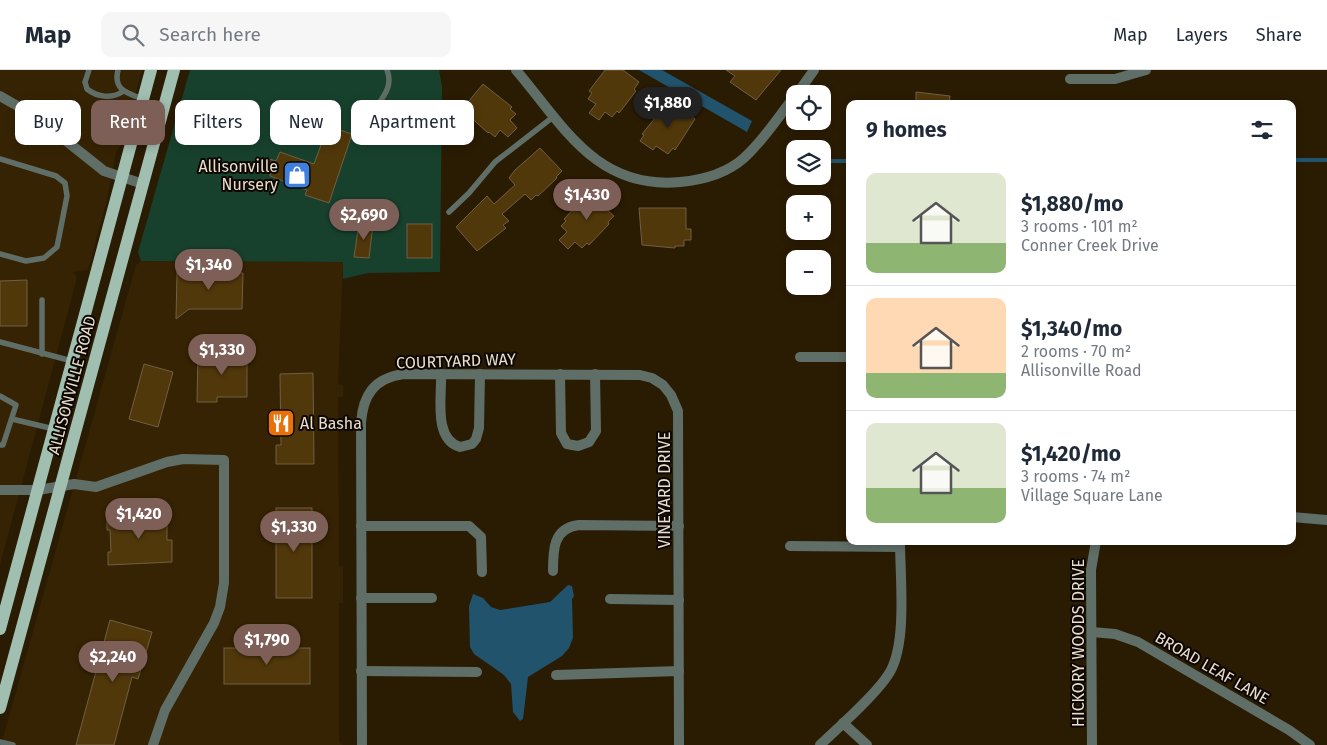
<!DOCTYPE html>
<meta charset="utf-8">
<style>
:root{--surface:#fff;--page:#f6f6f7;--text:#1f2937;--muted:#747a83;--line:#e0e1e3;--accent:#7e5f57}
body{margin:0;font-family:"Fira Sans",sans-serif;background:var(--page);color:var(--text);height:100vh;display:flex;flex-direction:column;font-size:19px;white-space:nowrap}
*{box-sizing:border-box;margin:0}
p{font-size:16px;color:var(--muted)}
.icon{flex:none;width:28px;height:28px;fill:none;stroke:currentColor;stroke-width:2;stroke-linecap:round;stroke-linejoin:round}
.map{position:relative;flex:1;overflow:hidden}
.panel{position:absolute;left:846px;top:30px;width:450px;height:445px;display:flex;flex-direction:column;background:var(--surface);border-radius:10px;box-shadow:0 2px 8px #0003}
.panel>*{flex:none}
.guide{position:absolute;left:15px;top:30px;width:475px;height:45px;display:flex;gap:10px}
.tools{position:absolute;left:786px;top:15px;display:grid;gap:10px}
.tools a{display:grid;place-items:center;width:45px;height:45px;border-radius:10px;background:var(--surface);box-shadow:0 2px 8px #0003;font-size:25px}
.price{position:absolute;translate:-50% -42px;padding:0 11px;border-radius:18px;background:var(--accent);color:#fff;font-size:16px;line-height:32px;filter:drop-shadow(0 1px 2px #0008)}
.price::after{content:'';position:absolute;left:50%;top:30px;width:15px;height:11px;margin-left:-8px;background:inherit;clip-path:polygon(0 0,100% 0,50% 100%)}
.price.active{background:#222;color:#fff}
ul{padding:0;list-style:none}
li{display:flex;align-items:center;gap:15px;height:125px;padding:0 20px}
li+li{border-top:1px solid var(--line)}
li span{display:grid;place-items:center;flex:none;width:140px;height:100px;border-radius:10px;color:#555}
li>.icon{margin-inline-start:auto}
span .icon{width:60px;height:60px;fill:#fffc;stroke-width:1}
li b{font-size:21px}
h2{display:flex;justify-content:space-between;align-items:center;height:60px;padding:0 20px;font-size:21px}
.chip{padding:0 18px;border-radius:10px;background:var(--surface);box-shadow:0 2px 8px #0003;font-size:18px;line-height:45px}
.chip.active{background:var(--accent);color:#fff}
header{display:flex;align-items:center;gap:30px;box-sizing:border-box;height:70px;padding:0 25px;background:var(--surface);border-bottom:1px solid var(--line)}
header strong{font-size:24px}
nav{display:flex;gap:28px;margin-inline-start:auto;font-size:18px}
.search{width:350px;height:45px;background:var(--page);display:flex;align-items:center;gap:12px;box-sizing:border-box;padding:0 18px;border-radius:10px;color:var(--muted);font-size:19px}
.map>svg:first-child{display:block}
.built{fill:#362303}
.green{fill:#17412d}
.water{fill:#22536d}
.lines{fill:none;stroke-linecap:round;stroke-linejoin:round}
.stream{stroke:#22536d;stroke-width:4}
.building{fill:#51380b;stroke:#705f45}
.service{stroke:#5f6e67;stroke-width:5.5}
.minor{stroke:#5f6e67;stroke-width:10}
.primary{stroke:#a1bfb1;stroke-width:12}
.labels{text-anchor:middle;dominant-baseline:central;stroke-width:4;stroke-linejoin:round;paint-order:stroke}
.poi-label{font-size:16px;fill:#e8ddcf;stroke:#0d0701;text-anchor:end}
.street-label{font-size:16px;fill:#e8ddcf;stroke:#0d0701}
</style>
<header>
<strong>Map</strong>
<div class="search"><svg class="icon" aria-label="search" viewBox="0 0 24 24"><circle cx="10" cy="10" r="6"/><path d="M15 15l6 6"/></svg>Search here</div>
<nav><a>Map</a><a>Layers</a><a>Share</a></nav>
</header>
<div class="map">
<svg width="1327" height="675" viewBox="0 0 1327 675">
<rect width="100%" height="100%" fill="#2a1b03"/>
<g class="built">
<polygon points="0,0 142,0 122,73 116,82 107,130 88,200 73,202 77,208 0,495"/>
<polygon points="141,191 343,192 338,314 343,315 343,327 338,327 339,496 343,497 343,533 339,533 339,672 343,675 1,675 136,195"/>
</g>
<polygon class="green" points="190,0 439,0 442,17 440,202 368,203 343,209 343,192 141,191 138,182"/>
<g class="water">
<polygon points="639,0 662,0 752,51 747,62"/>
<polygon points="568,515 572,516 574,526 572,529 573,568 569,578 562,586 528,607 523,649 520,651 513,642 511,614 504,605 474,584 470,577 469,536 473,524 483,528 491,537 500,540 550,532"/>
</g>
<g class="lines">
<g class="stream">
<polyline points="793,73 801,79"/>
<polyline points="1292,90 1327,90"/>
<polyline points="822,91 850,91"/>
</g>
</g>
<g class="building">
<polygon points="605,0 623,0 639,12 634,19 636,21 619,43 617,41 612,47 605,42 599,50 589,43 596,34 588,29 592,23 589,21"/>
<polygon points="726,0 781,0 756,30 730,12 735,6"/>
<polygon points="483,14 512,37 510,39 516,44 510,50 517,58 508,67 500,60 495,67 489,62 488,63 467,44 469,43 463,38"/>
<polygon points="916,22 950,26 949,34 916,34"/>
<polygon points="669,31 695,49 675,80 673,78 668,84 656,76 653,80 640,71 644,65 642,64"/>
<polygon points="328,56 352,64 329,133 305,125 307,120 270,106 271,103 262,100 266,88 276,91 280,82 314,94"/>
<polygon points="540,78 562,101 556,107 557,108 538,126 536,125 531,130 525,124 502,144 509,151 503,155 506,158 477,181 456,157 487,126 494,134 515,115 509,108 515,100"/>
<polygon points="604,124 614,134 607,140 614,146 608,152 609,154 589,175 587,173 582,178 575,172 568,179 559,170 567,162 561,156 566,151 564,149 583,129 585,130 590,125 597,131"/>
<polygon points="639,138 686,138 686,159 691,159 691,170 684,170 684,176 675,176 675,178 642,175"/>
<polygon points="359,153 373,154 369,188 354,187"/>
<rect x="407" y="154" width="25" height="34"/>
<polygon points="177,202 243,203 242,239 189,239 176,249"/>
<polygon points="27,210 27,256 0,256 0,211"/>
<polygon points="198,282 247,283 247,327 217,327 217,332 197,332"/>
<polygon points="144,294 173,302 158,357 129,349"/>
<polygon points="313,303 314,394 276,394 276,375 281,375 280,304"/>
<rect x="276" y="438" width="36" height="90"/>
<polygon points="107,446 167,447 167,470 172,470 172,492 108,495 108,482 111,482 110,460 107,460"/>
<polygon points="110,550 152,562 138,609 132,607 114,675 76,675"/>
<rect x="224" y="578" width="86" height="36"/>
</g>
<g class="lines">
<g class="service">
<path d="M89 0 85 12 87 19C97 27 111 29 122 22"/>
<path d="M118 0C113 20 127 23 143 29"/>
<path d="M379 33C387 22 392 13 387 0"/>
<polyline points="0,89 56,106 65,113 67,126 57,177 44,188 26,191 0,184"/>
<polyline points="449,142 469,123 495,92 553,47"/>
<polyline points="0,272 72,291"/>
<polyline points="42,284 42,230"/>
<polyline points="0,326 16,335 3,375 0,375"/>
<polyline points="12,349 54,359"/>
<polyline points="0,672 13,675"/>
</g>
<g class="minor">
<path d="M516 0C563 55 596 120 680 112 702 110 727 103 744 88 764 70 778 47 795 26"/>
<polyline points="1070,9 1115,9 1146,0"/>
<polyline points="797,24 814,0"/>
<polyline points="0,26 35,46 104,101 143,114"/>
<polyline points="800,287 850,287"/>
<path d="M441 304C442 327 433 369 460 377L472 374 476 369 479 358 480 304"/>
<polyline points="560,304 561,363 567,374 578,376 589,372 596,361 595,304"/>
<polyline points="0,420 38,420 74,414 96,417 167,392 183,389 224,390 224,513 220,537 214,553 165,640 153,675"/>
<polyline points="1292,447 1327,450"/>
<polyline points="361,456 469,456 481,467 482,502"/>
<polyline points="790,476 900,477"/>
<path d="M553 501C553 480 553 458 579 455L679 456"/>
<polyline points="361,528 432,528"/>
<polyline points="610,529 679,530"/>
<polyline points="1092,562 1115,564 1138,572 1289,660 1310,675"/>
<polyline points="361,601 477,602"/>
<polyline points="556,605 679,601"/>
<polyline points="843,653 867,675"/>
<path d="M362 675 361 353C363 325 374 308 404 304L640 305 652 308 663 315 671 325 678 341 679 675"/>
<path d="M820 675C839 657 880 621 891 600 907 569 900 507 900 471"/>
<polyline points="1092,675 1091,500 1096,471"/>
</g>
<g class="primary">
<polyline points="0,559 151,0"/>
<polyline points="0,638 174,0"/>
</g>
</g>
<defs>
<g id="shop-square" transform="scale(1.4375)"><rect x="-9" y="-9" width="18" height="18" rx="4" fill="#3f7fe0" stroke="#0d0701"/><path d="M-5-2.5h2.3a2.7 3.5 0 0 1 5.4 0H5L5.5 6h-11ZM-1.5-2.5h3a1.5 2.3 0 0 0-3 0Z" fill="#fff"/></g>
<g id="restaurant-square" transform="scale(1.4375)"><rect x="-9" y="-9" width="18" height="18" rx="4" fill="#e8710a" stroke="#0d0701"/><path d="M-5-6h1v4h1v-4h1v4h1v-4h1v5L-1.5 .5V6h-2V.5L-5-1ZM5-6V6H3V1.5H1.5Q1.5-4 5-6Z" fill="#fff"/></g>
</defs>
<g fill-rule="evenodd">
<use href="#shop-square" x="297" y="105"/>
<use href="#restaurant-square" x="281" y="353"/>
</g>
<g class="labels">
<g class="poi-label">
<text x="278" y="96">Allisonville<tspan x="278" dy="18">Nursery</tspan></text>
<text x="300" y="353" text-anchor="start">Al Basha</text>
</g>
<g class="street-label">
<text transform="translate(456 291) rotate(-2)">COURTYARD WAY</text>
<text transform="translate(72 315) rotate(-75)">ALLISONVILLE ROAD</text>
<text transform="translate(664 420) rotate(-90)">VINEYARD DRIVE</text>
<text transform="translate(1078 573) rotate(-90)">HICKORY WOODS DRIVE</text>
<text transform="translate(1212 598) rotate(30)">BROAD LEAF LANE</text>
</g>
</g>
</svg>
<div class="tools">
<a><svg class="icon" aria-label="locate" viewBox="0 0 24 24"><circle cx="12" cy="12" r="6"/><path d="M12 2v4M12 18v4M2 12h4M18 12h4"/></svg></a>
<a><svg class="icon" aria-label="layers" viewBox="0 0 24 24"><path d="M12 4l9 5-9 5-9-5zM3 14l9 5 9-5"/></svg></a>
<a>+</a>
<a>−</a>
</div>
<b class="price active" style="left:668px;top:59px">$1,880</b>
<b class="price" style="left:587px;top:151px">$1,430</b>
<b class="price" style="left:364px;top:171px">$2,690</b>
<b class="price" style="left:209px;top:221px">$1,340</b>
<b class="price" style="left:222px;top:306px">$1,330</b>
<b class="price" style="left:139px;top:470px">$1,420</b>
<b class="price" style="left:294px;top:483px">$1,330</b>
<b class="price" style="left:267px;top:596px">$1,790</b>
<b class="price" style="left:113px;top:613px">$2,240</b>
<div class="guide">
<a class="chip">Buy</a>
<a class="chip active">Rent</a>
<a class="chip">Filters</a>
<a class="chip">New</a>
<a class="chip">Apartment</a>
</div>
<section class="panel">
<h2>9 homes<svg class="icon" aria-label="filters" viewBox="0 0 24 24"><path d="M4 7h16M4 17h16"/><circle cx="9" cy="7" r="2"/><circle cx="15" cy="17" r="2"/></svg></h2>
<ul>
<li><span style="background:linear-gradient(#dfe7d0 70%,#8fb573 0)"><svg class="icon" aria-label="home" viewBox="0 0 24 24"><path d="M3 11l9-7 9 7M6 9v11h12V9"/></svg></span><div><b>$1,880/mo</b><p>3 rooms · 101 m²</p><p>Conner Creek Drive</p></div></li>
<li><span style="background:linear-gradient(#ffd9b3 75%,#8fb573 0)"><svg class="icon" aria-label="home" viewBox="0 0 24 24"><path d="M3 11l9-7 9 7M6 9v11h12V9"/></svg></span><div><b>$1,340/mo</b><p>2 rooms · 70 m²</p><p>Allisonville Road</p></div></li>
<li><span style="background:linear-gradient(#dfe7d0 65%,#8fb573 0)"><svg class="icon" aria-label="home" viewBox="0 0 24 24"><path d="M3 11l9-7 9 7M6 9v11h12V9"/></svg></span><div><b>$1,420/mo</b><p>3 rooms · 74 m²</p><p>Village Square Lane</p></div></li>
</ul>
</section>
</div>
